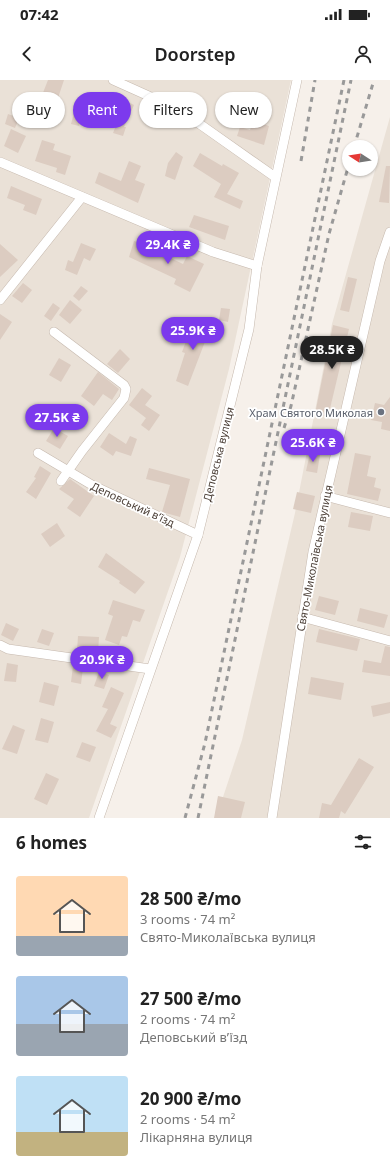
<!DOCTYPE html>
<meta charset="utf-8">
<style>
:root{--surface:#fff;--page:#f6f6f6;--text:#222;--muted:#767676;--accent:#7c3aed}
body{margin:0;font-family:"Noto Sans",sans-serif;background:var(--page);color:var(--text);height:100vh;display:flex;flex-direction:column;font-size:15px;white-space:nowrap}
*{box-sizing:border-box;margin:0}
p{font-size:13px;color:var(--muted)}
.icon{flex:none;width:22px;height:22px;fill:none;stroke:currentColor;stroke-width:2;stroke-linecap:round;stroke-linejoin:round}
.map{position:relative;height:738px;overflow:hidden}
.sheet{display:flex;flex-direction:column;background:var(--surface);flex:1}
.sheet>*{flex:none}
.guide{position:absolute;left:12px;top:12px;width:366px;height:36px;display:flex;gap:8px}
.needle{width:26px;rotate:282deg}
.tools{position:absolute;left:342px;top:60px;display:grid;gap:8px}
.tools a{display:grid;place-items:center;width:36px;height:36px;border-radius:50%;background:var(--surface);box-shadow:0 1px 3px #0004;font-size:20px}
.price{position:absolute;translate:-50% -34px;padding:0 9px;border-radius:14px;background:var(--accent);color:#fff;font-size:13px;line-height:26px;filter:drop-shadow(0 1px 2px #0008)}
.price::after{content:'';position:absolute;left:50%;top:24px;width:12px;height:9px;margin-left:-6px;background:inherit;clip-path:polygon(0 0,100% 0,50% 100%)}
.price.active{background:#222;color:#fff}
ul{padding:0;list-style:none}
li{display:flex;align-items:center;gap:12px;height:100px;padding:0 16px}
li span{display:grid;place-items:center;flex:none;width:112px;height:80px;border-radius:4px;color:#555}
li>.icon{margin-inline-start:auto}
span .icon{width:48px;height:48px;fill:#fffc;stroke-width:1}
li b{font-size:17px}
h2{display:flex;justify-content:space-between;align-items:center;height:48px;padding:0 16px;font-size:17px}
.pill{padding:0 14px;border-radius:18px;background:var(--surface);box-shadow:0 1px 3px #0004;font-size:14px;line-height:36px}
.pill.active{background:var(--accent);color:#fff}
.status{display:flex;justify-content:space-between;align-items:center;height:28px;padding:0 20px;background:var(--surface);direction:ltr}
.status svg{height:11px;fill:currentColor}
header{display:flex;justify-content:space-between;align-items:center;height:52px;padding:0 16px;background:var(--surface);font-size:18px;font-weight:600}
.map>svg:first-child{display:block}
.residential{fill:#eae1d7}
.building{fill:#dcccc1}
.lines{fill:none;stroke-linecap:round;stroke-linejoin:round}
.street-casing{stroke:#c6b9ae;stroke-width:10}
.street{stroke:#fff;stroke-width:9}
.rail{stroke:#999;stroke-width:3;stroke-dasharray:5 5;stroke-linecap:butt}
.worship-dot{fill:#6b7280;stroke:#fff;stroke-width:1.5}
.labels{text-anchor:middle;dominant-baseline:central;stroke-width:3.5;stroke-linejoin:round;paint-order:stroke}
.worship-label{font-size:11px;fill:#5b616d;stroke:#fff;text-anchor:end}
.street-label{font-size:11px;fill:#4b3f37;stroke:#fff}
</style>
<div class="status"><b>07:42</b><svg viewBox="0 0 49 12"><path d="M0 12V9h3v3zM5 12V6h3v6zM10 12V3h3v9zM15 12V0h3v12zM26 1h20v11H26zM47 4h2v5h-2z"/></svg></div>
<header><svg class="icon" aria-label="back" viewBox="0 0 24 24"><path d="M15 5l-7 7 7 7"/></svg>Doorstep<svg class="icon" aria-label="person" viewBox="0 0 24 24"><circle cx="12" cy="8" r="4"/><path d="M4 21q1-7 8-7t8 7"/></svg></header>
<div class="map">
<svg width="390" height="738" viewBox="0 0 390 738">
<rect width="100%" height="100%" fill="#f6f0ea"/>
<g class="residential">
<polygon points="0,0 291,0 229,289 180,477 89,738 0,738"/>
<polygon points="390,37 390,738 216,738 242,660 295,433 332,244"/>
</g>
<g class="building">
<polygon points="48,0 64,0 53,33 37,28"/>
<polygon points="90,13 104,17 100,31 86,27"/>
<polygon points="126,21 134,25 124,47 126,47 123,56 113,53"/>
<polygon points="74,33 82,35 79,46 71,44"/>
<polygon points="8,34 19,38 15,48 5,44"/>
<polygon points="253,41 269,46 264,65 237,56 240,47 250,50"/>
<polygon points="11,49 26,56 18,73 4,66"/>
<polygon points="42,60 55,64 53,70 71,76 65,95 56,92 57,88 35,81"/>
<polygon points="176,72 183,77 175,100 165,96 168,83"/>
<polygon points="200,73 222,86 223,84 239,93 227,114 243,121 240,129 214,117 221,104 193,86"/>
<polygon points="129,81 141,86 135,100 145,104 138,123 95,103 99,92 121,101"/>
<polygon points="386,86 390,86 389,123 379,122"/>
<polygon points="11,106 42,119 36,135 23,130 25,125 7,118"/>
<polygon points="194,135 229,146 225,160 189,147"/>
<polygon points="134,161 151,166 159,171 158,172 183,184 187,176 204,184 190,212 174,204 176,199 129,177"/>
<polygon points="81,163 96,169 90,181 84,178 77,195 65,190 68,180 73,182"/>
<polygon points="0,164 18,180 0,197"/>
<polygon points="348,197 357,199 349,232 340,230"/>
<polygon points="23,203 32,210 22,223 12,216"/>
<polygon points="81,206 88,211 79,221 73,216"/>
<polygon points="70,220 82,230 70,244 59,235"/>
<polygon points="53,223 60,228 51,241 44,236"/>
<polygon points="221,228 230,229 228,242 219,240"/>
<polygon points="0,234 12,242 0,260"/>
<polygon points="194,240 211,246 188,306 176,301 185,273 182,272"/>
<polygon points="333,245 349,249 328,337 315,334"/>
<polygon points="120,269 130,279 118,293 107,284"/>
<polygon points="59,278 71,285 61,302 49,295"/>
<polygon points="98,292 119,309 112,320 103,314 94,326 81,316"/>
<polygon points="142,308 152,316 145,325 160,335 149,351 141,345 146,338 129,325"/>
<polygon points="390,317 390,351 381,349 382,342 371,340 375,323 384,325"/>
<polygon points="54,348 68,356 60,369 46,361"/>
<polygon points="109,353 126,364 130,356 137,359 131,376 116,371 113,376 100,367"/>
<polygon points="310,373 320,375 317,393 306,391"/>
<polygon points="355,373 371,376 367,396 376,398 374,407 381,409 378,421 347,414"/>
<polygon points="40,386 51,393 36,419 26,412 36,398 34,397"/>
<polygon points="149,388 190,399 180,437 162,432 170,405 146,399"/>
<polygon points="70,399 94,416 80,437 67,428 74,419 59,409"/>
<polygon points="297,412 315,416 311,433 293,429"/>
<polygon points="351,432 373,436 370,451 348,447"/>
<polygon points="57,443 65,456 50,467 41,454"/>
<polygon points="106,473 145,502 135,514 119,503 120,501 98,487"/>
<polygon points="319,516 339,521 335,535 315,530"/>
<polygon points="113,520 145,530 140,542 133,540 127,557 122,556 119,565 105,560 113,536 108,534"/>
<polygon points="360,528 388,535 384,548 357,541"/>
<polygon points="6,543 19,549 13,561 1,555"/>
<polygon points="42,549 54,553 49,566 37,562"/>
<polygon points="319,549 360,559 357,571 316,562"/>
<polygon points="78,556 99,557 98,573 77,571"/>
<polygon points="385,566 390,567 390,596 362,592 364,580 381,583"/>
<polygon points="7,583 18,585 16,602 4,601"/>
<polygon points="73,586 83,588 81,604 71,602"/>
<polygon points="99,592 109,595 104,609 94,606"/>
<polygon points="311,597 344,603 341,620 308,614"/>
<polygon points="44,602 59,606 54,626 39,622"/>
<polygon points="111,607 124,613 110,644 117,647 111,658 96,651 108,629 102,627"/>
<polygon points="390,622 390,633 373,637 371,626"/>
<polygon points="41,638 54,642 48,663 35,660"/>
<polygon points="13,645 25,650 17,674 2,669"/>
<polygon points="82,662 96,667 90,682 76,677"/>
<polygon points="359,678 374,687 345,734 341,731 339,738 319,738 322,723 331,725"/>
<polygon points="46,693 59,699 47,725 34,719"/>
<polygon points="218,716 245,722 241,738 214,738"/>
</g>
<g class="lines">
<g class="street-casing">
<g id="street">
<polyline points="113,0 171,26 194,40 275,97"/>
<polyline points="0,82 213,172 257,186"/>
<polyline points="0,220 82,117"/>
<polyline points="54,252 124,305 126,309 124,318 82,371 61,401"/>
<polyline points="38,373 92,405 198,455"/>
<polyline points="325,416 390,433"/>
<polyline points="302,537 390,561"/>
<polyline points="0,565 8,569 150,589"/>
<polyline points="99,738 198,455 249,249 257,186 297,0"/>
<polyline points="272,738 313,472 380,181 390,152"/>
</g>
</g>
<use href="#street" class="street"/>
<g class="rail">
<polyline points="354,67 374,0"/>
<polyline points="301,81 315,0"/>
<polyline points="284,348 291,326 329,154 349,84"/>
<polyline points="185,738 205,663 344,0"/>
<polyline points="198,738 351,0"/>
</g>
</g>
<circle class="worship-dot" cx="381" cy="332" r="4"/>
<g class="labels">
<g class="worship-label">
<text x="373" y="332">Храм Святого Миколая</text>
</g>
<g class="street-label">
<text transform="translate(218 374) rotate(-76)">Деповська вулиця</text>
<text transform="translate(133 424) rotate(25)">Деповський в’їзд</text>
<text transform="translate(314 478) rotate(-79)">Свято-Миколаївська вулиця</text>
</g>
</g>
</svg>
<div class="tools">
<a><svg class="needle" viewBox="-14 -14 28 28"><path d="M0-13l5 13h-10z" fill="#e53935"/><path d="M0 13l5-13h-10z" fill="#767676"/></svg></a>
</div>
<b class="price" style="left:168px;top:185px">29.4K ₴</b>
<b class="price" style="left:193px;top:271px">25.9K ₴</b>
<b class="price active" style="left:332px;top:290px">28.5K ₴</b>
<b class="price" style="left:57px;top:358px">27.5K ₴</b>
<b class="price" style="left:313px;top:383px">25.6K ₴</b>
<b class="price" style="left:102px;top:600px">20.9K ₴</b>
<div class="guide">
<a class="pill">Buy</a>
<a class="pill active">Rent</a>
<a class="pill">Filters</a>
<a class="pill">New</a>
</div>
</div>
<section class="sheet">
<h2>6 homes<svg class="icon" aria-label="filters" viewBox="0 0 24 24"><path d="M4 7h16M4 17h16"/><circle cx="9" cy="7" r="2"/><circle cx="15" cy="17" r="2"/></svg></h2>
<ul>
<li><span style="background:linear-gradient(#ffd9b3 75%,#9aa5b1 0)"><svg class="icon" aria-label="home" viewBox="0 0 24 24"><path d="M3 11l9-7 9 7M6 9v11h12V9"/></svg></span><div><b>28 500 ₴/mo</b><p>3 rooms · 74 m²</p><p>Свято-Миколаївська вулиця</p></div></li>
<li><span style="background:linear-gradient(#a9c7e8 60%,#9aa5b1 0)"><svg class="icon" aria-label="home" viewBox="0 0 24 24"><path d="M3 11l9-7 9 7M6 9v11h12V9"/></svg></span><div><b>27 500 ₴/mo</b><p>2 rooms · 74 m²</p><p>Деповський в’їзд</p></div></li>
<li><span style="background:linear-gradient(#bfe0f5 70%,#c2b280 0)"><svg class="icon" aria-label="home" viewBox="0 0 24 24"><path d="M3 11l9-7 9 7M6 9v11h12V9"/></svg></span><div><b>20 900 ₴/mo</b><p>2 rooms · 54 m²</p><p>Лікарняна вулиця</p></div></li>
</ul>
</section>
